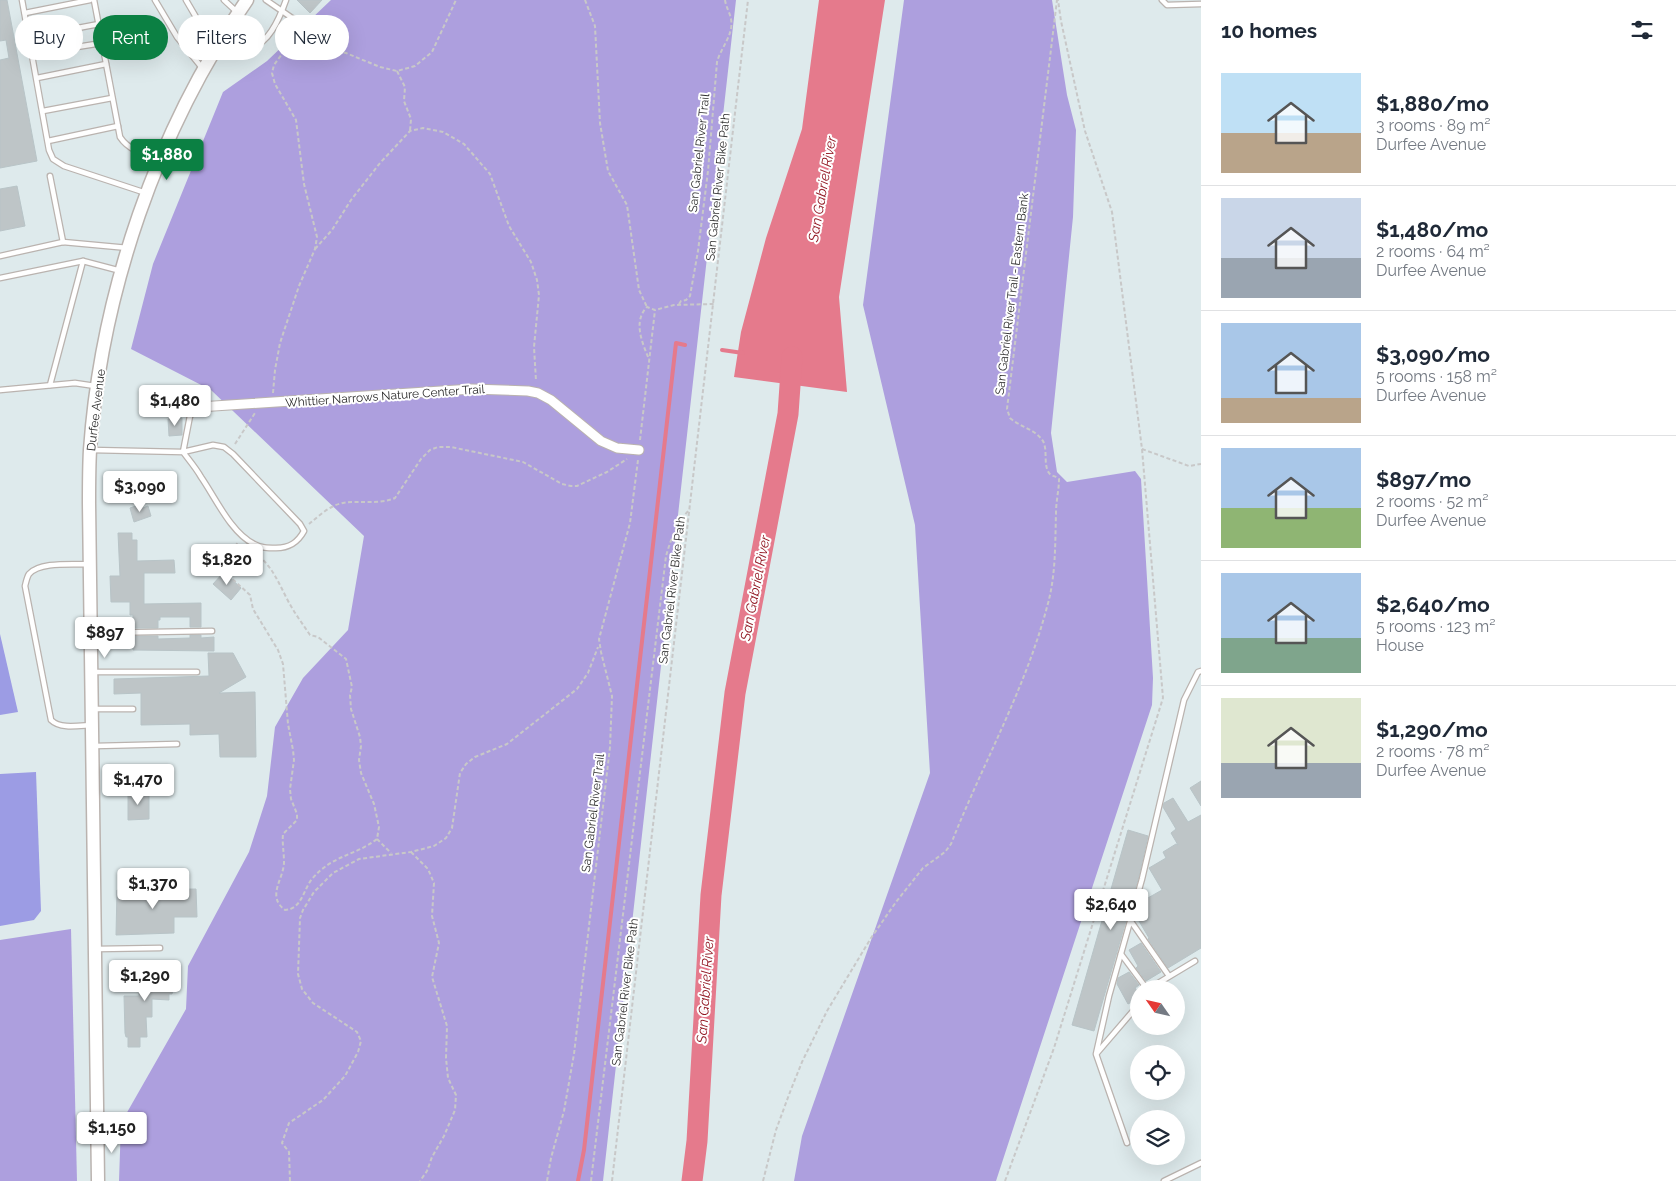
<!DOCTYPE html>
<meta charset="utf-8">
<style>
:root{--surface:#fff;--page:#f2f2f3;--text:#1f2937;--muted:#747a83;--line:#e0e1e3;--accent:#0b8043}
body{margin:0;font-family:Raleway,sans-serif;background:var(--page);color:var(--text);height:100vh;display:flex;flex-direction:column;font-size:19px;white-space:nowrap}
*{box-sizing:border-box;margin:0}
p{font-size:16px;color:var(--muted)}
.icon{flex:none;width:28px;height:28px;fill:none;stroke:currentColor;stroke-width:2;stroke-linecap:round;stroke-linejoin:round}
.map{position:relative;flex:1;overflow:hidden}
.details{display:flex;flex-direction:column;background:var(--surface);width:475px}
.details>*{flex:none}
.guide{position:absolute;left:15px;top:15px;width:475px;height:45px;display:flex;gap:10px}
.needle{width:32px;rotate:304deg}
.controls{position:absolute;left:1130px;top:980px;display:grid;gap:10px}
.controls a{display:grid;place-items:center;width:55px;height:55px;border-radius:50%;background:var(--surface);box-shadow:0 5px 20px #0002;font-size:25px}
.price{position:absolute;translate:-50% -42px;padding:0 11px;border-radius:5px;background:#fff;color:#222;font-size:16px;line-height:32px;filter:drop-shadow(0 1px 2px #0008)}
.price::after{content:'';position:absolute;left:50%;top:30px;width:15px;height:11px;margin-left:-8px;background:inherit;clip-path:polygon(0 0,100% 0,50% 100%)}
.price.current{background:var(--accent);color:#fff}
ul{padding:0;list-style:none}
li{display:flex;align-items:center;gap:15px;height:125px;padding:0 20px}
li+li{border-top:1px solid var(--line)}
li span{display:grid;place-items:center;flex:none;width:140px;height:100px;border-radius:0px;color:#555}
li>.icon{margin-inline-start:auto}
span .icon{width:60px;height:60px;fill:#fffc;stroke-width:1}
li b{font-size:21px}
h2{display:flex;justify-content:space-between;align-items:center;height:60px;padding:0 20px;font-size:21px}
.pill{padding:0 18px;border-radius:22px;background:var(--surface);box-shadow:0 5px 20px #0002;font-size:18px;line-height:45px}
.pill.current{background:var(--accent);color:#fff}
main{display:flex;flex:1;min-height:0}
.map>svg:first-child{display:block}
.green{fill:#ad9fde}
.pitch{fill:#9c9ce4}
.water{fill:#e57a8c}
.lines{fill:none;stroke-linecap:round;stroke-linejoin:round}
.stream{stroke:#e57a8c;stroke-width:4}
.river{stroke:#e57a8c;stroke-width:21}
.building{fill:#bec5c7;stroke:#b8c4c7}
.lane-casing{stroke:#bab3af;stroke-width:7}
.street-casing{stroke:#bab3af;stroke-width:11}
.secondary-casing{stroke:#bab3af;stroke-width:15}
.path{stroke:#c8c8c8;stroke-width:2;stroke-dasharray:4 2.5;stroke-linecap:butt}
.lane{stroke:#fff;stroke-width:4.5}
.street{stroke:#fff;stroke-width:9}
.secondary{stroke:#fff;stroke-width:12}
.labels{text-anchor:middle;dominant-baseline:central;stroke-width:4;stroke-linejoin:round;paint-order:stroke}
.street-label{font-size:12px;fill:#2b2b2b;stroke:#fff}
.water-label{font-size:14px;font-style:italic;fill:#921823;stroke:#fff}
</style>
<main>
<div class="map">
<svg width="1201" height="1181" viewBox="0 0 1201 1181">
<rect width="100%" height="100%" fill="#deeaec"/>
<g class="green">
<polygon points="331,0 736,0 603,1181 119,1181 121,1123 186,1009 188,966 249,852 267,796 275,727 303,678 348,630 364,536 211,390 131,349 153,264 223,92 267,61"/>
<polygon points="904,0 1052,0 1067,95 1076,130 1073,217 1051,433 1057,472 1067,482 1135,471 1141,479 1153,678 1152,705 996,1181 794,1181 802,1136 930,773 915,525 863,305"/>
<polygon points="71,929 77,1181 0,1181 0,940"/>
</g>
<g class="pitch">
<polygon points="0,634 18,712 0,715"/>
<polygon points="36,772 41,911 34,920 0,926 0,774"/>
</g>
<polygon class="water" points="819,0 885,0 839,297 847,392 734,377 741,332 766,238 802,129"/>
<g class="lines">
<g class="stream">
<polyline points="722,350 743,353"/>
<polyline points="578,1181 584,1150 676,343 685,345"/>
</g>
<polyline class="river" points="692,1181 697,1141 711,895 735,693 788,414 792,357"/>
</g>
<g class="building">
<polygon points="0,0 7,0 37,161 0,168 0,60 9,58 6,40 0,41"/>
<polygon points="297,0 322,0 310,13"/>
<polygon points="17,186 25,226 0,231 0,189"/>
<polygon points="182,418 182,435 169,436 168,419"/>
<polygon points="142,504 143,508 148,506 151,516 134,522 130,508"/>
<polygon points="118,533 132,533 132,540 137,540 137,561 174,560 175,573 144,573 144,604 201,603 201,627 190,627 190,617 160,617 160,620 158,620 158,628 133,628 133,615 130,615 130,602 111,602 110,576 120,576"/>
<polygon points="224,572 241,588 231,600 213,584"/>
<polygon points="190,635 201,635 201,638 214,637 214,651 133,650 133,636 158,636 158,639 190,638"/>
<polygon points="208,653 233,653 246,677 219,693 255,692 256,757 220,757 219,734 190,735 190,724 141,725 141,693 114,694 114,679 209,676"/>
<polygon points="1201,781 1201,806 1190,788"/>
<polygon points="128,793 149,793 149,819 128,820"/>
<polygon points="1173,798 1188,822 1201,815 1201,948 1168,968 1148,939 1149,938 1136,916 1139,903 1162,890 1149,868 1166,858 1163,852 1176,844 1178,845 1171,833 1176,829 1163,807 1164,803"/>
<polygon points="1128,830 1148,836 1139,876 1094,1031 1072,1025"/>
<polygon points="196,889 197,917 174,917 174,933 116,935 117,890"/>
<polygon points="1141,943 1161,972 1146,981 1136,968 1138,966 1129,950"/>
<polygon points="150,968 170,968 170,984 174,984 172,994 169,994 169,1000 152,999 152,1017 146,1017 147,1037 140,1037 140,1047 128,1047 128,1037 126,1037 125,1033 124,996 139,996 139,970 150,970"/>
<polygon points="1129,972 1139,985 1135,988 1139,994 1139,998 1128,1004 1117,984 1118,978"/>
</g>
<g class="lines">
<g class="lane-casing">
<g id="lane">
<polyline points="22,0 49,150 53,159 64,166 146,193"/>
<path d="M94 0 120 137C129 151 145 154 160 158"/>
<polyline points="155,0 177,37 203,69"/>
<path d="M186 0 200 24 247 47C268 48 280 17 286 0"/>
<polyline points="224,0 238,13"/>
<polyline points="266,0 295,20"/>
<polyline points="1162,0 1167,5 1201,4"/>
<polyline points="25,13 90,0"/>
<polyline points="30,37 99,24"/>
<polyline points="33,54 102,43"/>
<polyline points="37,78 106,64"/>
<polyline points="43,111 112,98"/>
<polyline points="48,141 118,126"/>
<polyline points="50,176 63,242"/>
<polyline points="0,256 63,242 128,248"/>
<polyline points="0,278 83,261 121,271"/>
<polyline points="50,385 83,261"/>
<polyline points="0,390 75,383 95,386"/>
<path d="M92 450 183 452 213 445 224 447 233 454 300 524 304 531C298 542 290 548 276 548 268 548 261 548 254 544 231 533 215 497 201 477 196 468 189 460 183 452L190 416 199 407"/>
<path d="M89 564C74 565 40 561 29 574 27 577 26 582 25 586L51 720C60 729 77 726 90 725"/>
<polyline points="92,633 212,631"/>
<polyline points="93,672 197,672"/>
<polyline points="92,709 133,709"/>
<polyline points="95,746 177,744"/>
<polyline points="1130,920 1169,976"/>
<polyline points="97,949 160,948"/>
<polyline points="1121,954 1147,989"/>
<polyline points="1152,989 1155,985 1195,961"/>
<polyline points="1097,1053 1139,1004"/>
<polyline points="1127,1143 1096,1054 1109,996 1142,879 1184,700 1198,672 1201,671"/>
<polyline points="1164,1181 1201,1163"/>
</g>
</g>
<g class="street-casing">
<polyline id="street" points="199,407 472,389 528,391 538,393 551,400 601,441 617,448 639,450"/>
</g>
<g class="secondary-casing">
<path id="secondary" d="M98 1181 89 503C89 486 89 468 90 450 101 294 157 129 247 0"/>
</g>
<g class="path">
<polyline points="585,0 595,26 600,123 608,171 627,205 639,290 647,307"/>
<polyline points="397,71 405,87 404,101 411,119 410,131"/>
<polyline points="315,249 332,230 351,200 380,163 410,131 423,128 443,132 464,144 490,174 509,226 531,262 537,280 539,295 534,347 536,381"/>
<path d="M679 304 681 301 686 300 690 296 698 251 708 171 717 62C721 47 734 35 731 19 730 13 726 7 725 0"/>
<path d="M648 357C642 342 633 321 647 307L655 310 674 305 714 304"/>
<polyline points="273,393 275,370 280,343 299,286 315,249 317,237 304,184 296,120 275,84 272,73 274,65 282,54 296,45 306,44 346,53 380,67 397,71 415,66 432,52 456,0"/>
<polyline points="640,440 655,310"/>
<polyline points="235,444 255,413"/>
<polyline points="1142,449 1189,466 1201,464"/>
<path d="M309 524C319 516 330 505 343 503 360 500 379 505 395 498L421 459 430 450 438 447H451L523 462 562 484 571 486H577L607 472 627 459"/>
<path d="M237 543 229 576 250 595 253 609 278 650 283 664 288 724 293 750 294 760 290 789 291 799 297 814V820L283 834C282 843 284 852 284 862 284 879 266 896 285 910 302 909 303 890 312 879 332 855 355 856 377 839L379 827 374 804 361 773 359 760 361 746 360 737 351 709 350 695 352 687 346 659 318 637 310 635C302 623 293 611 286 597 278 581 272 567 257 554"/>
<polyline points="377,839 391,853"/>
<polyline points="411,852 428,869 434,883 432,916 439,943 432,977 447,1026 446,1058 448,1078 456,1095 455,1110 444,1136 432,1157 427,1171 420,1181"/>
<polyline points="290,1181 289,1152 282,1143 289,1123 323,1100 345,1076 358,1052 361,1041 357,1032 313,1003 302,989 298,974 300,918 303,910 314,892 333,873 359,859 411,852 434,846 446,838 452,828 460,773 466,764 475,757 507,744 577,689 588,673 598,647"/>
<polyline points="547,1181 551,1158 564,1111 574,1054 610,747 612,696 601,652 599,639 630,523 638,460"/>
<path d="M591 1181 666 556C671 539 677 522 690 509"/>
<polyline points="612,1181 748,0"/>
<path d="M763 1181 776 1130 790 1092 802 1062 827 1011 871 938 896 902 923 868 945 852 951 844C982 765 1025 690 1047 607 1056 576 1055 545 1056 513 1056 501 1059 490 1059 479 1056 476 1051 476 1049 473 1043 464 1048 451 1043 441 1035 429 1020 427 1010 418L1007 409 1057 0"/>
<polyline points="1005,1181 1054,1048 1163,698 1142,449 1112,212 1085,131 1061,21 1058,0"/>
</g>
<use href="#lane" class="lane"/>
<use href="#street" class="street"/>
<use href="#secondary" class="secondary"/>
</g>
<g class="labels">
<g class="street-label">
<text transform="translate(699 153) rotate(-84)">San Gabriel River Trail</text>
<text transform="translate(718 187) rotate(-84)">San Gabriel River Bike Path</text>
<text transform="translate(1012 294) rotate(-83)">San Gabriel River Trail - Eastern Bank</text>
<text transform="translate(385 396) rotate(-4)">Whittier Narrows Nature Center Trail</text>
<text transform="translate(96 410) rotate(-83)">Durfee Avenue</text>
<text transform="translate(672 590) rotate(-83)">San Gabriel River Bike Path</text>
<text transform="translate(593 813) rotate(-83)">San Gabriel River Trail</text>
<text transform="translate(625 992) rotate(-83)">San Gabriel River Bike Path</text>
</g>
<g class="water-label">
<text transform="translate(822 189) rotate(-80)">San Gabriel River</text>
<text transform="translate(755 588) rotate(-79)">San Gabriel River</text>
<text transform="translate(705 990) rotate(-86)">San Gabriel River</text>
</g>
</g>
</svg>
<div class="controls">
<a><svg class="needle" viewBox="-14 -14 28 28"><path d="M0-13l5 13h-10z" fill="#e53935"/><path d="M0 13l5-13h-10z" fill="#747a83"/></svg></a>
<a><svg class="icon" aria-label="locate" viewBox="0 0 24 24"><circle cx="12" cy="12" r="6"/><path d="M12 2v4M12 18v4M2 12h4M18 12h4"/></svg></a>
<a><svg class="icon" aria-label="layers" viewBox="0 0 24 24"><path d="M12 4l9 5-9 5-9-5zM3 14l9 5 9-5"/></svg></a>
</div>
<b class="price current" style="left:167px;top:181px">$1,880</b>
<b class="price" style="left:175px;top:427px">$1,480</b>
<b class="price" style="left:140px;top:513px">$3,090</b>
<b class="price" style="left:227px;top:586px">$1,820</b>
<b class="price" style="left:105px;top:659px">$897</b>
<b class="price" style="left:138px;top:806px">$1,470</b>
<b class="price" style="left:153px;top:910px">$1,370</b>
<b class="price" style="left:1111px;top:931px">$2,640</b>
<b class="price" style="left:145px;top:1002px">$1,290</b>
<b class="price" style="left:112px;top:1154px">$1,150</b>
<div class="guide">
<a class="pill">Buy</a>
<a class="pill current">Rent</a>
<a class="pill">Filters</a>
<a class="pill">New</a>
</div>
</div>
<section class="details">
<h2>10 homes<svg class="icon" aria-label="filters" viewBox="0 0 24 24"><path d="M4 7h16M4 17h16"/><circle cx="9" cy="7" r="2"/><circle cx="15" cy="17" r="2"/></svg></h2>
<ul>
<li><span style="background:linear-gradient(#bfe0f5 60%,#b9a48a 0)"><svg class="icon" aria-label="home" viewBox="0 0 24 24"><path d="M3 11l9-7 9 7M6 9v11h12V9"/></svg></span><div><b>$1,880/mo</b><p>3 rooms · 89 m²</p><p>Durfee Avenue</p></div></li>
<li><span style="background:linear-gradient(#c9d6e8 60%,#9aa5b1 0)"><svg class="icon" aria-label="home" viewBox="0 0 24 24"><path d="M3 11l9-7 9 7M6 9v11h12V9"/></svg></span><div><b>$1,480/mo</b><p>2 rooms · 64 m²</p><p>Durfee Avenue</p></div></li>
<li><span style="background:linear-gradient(#a9c7e8 75%,#b9a48a 0)"><svg class="icon" aria-label="home" viewBox="0 0 24 24"><path d="M3 11l9-7 9 7M6 9v11h12V9"/></svg></span><div><b>$3,090/mo</b><p>5 rooms · 158 m²</p><p>Durfee Avenue</p></div></li>
<li><span style="background:linear-gradient(#a9c7e8 60%,#8fb573 0)"><svg class="icon" aria-label="home" viewBox="0 0 24 24"><path d="M3 11l9-7 9 7M6 9v11h12V9"/></svg></span><div><b>$897/mo</b><p>2 rooms · 52 m²</p><p>Durfee Avenue</p></div></li>
<li><span style="background:linear-gradient(#a9c7e8 65%,#7fa58c 0)"><svg class="icon" aria-label="home" viewBox="0 0 24 24"><path d="M3 11l9-7 9 7M6 9v11h12V9"/></svg></span><div><b>$2,640/mo</b><p>5 rooms · 123 m²</p><p>House</p></div></li>
<li><span style="background:linear-gradient(#dfe7d0 65%,#9aa5b1 0)"><svg class="icon" aria-label="home" viewBox="0 0 24 24"><path d="M3 11l9-7 9 7M6 9v11h12V9"/></svg></span><div><b>$1,290/mo</b><p>2 rooms · 78 m²</p><p>Durfee Avenue</p></div></li>
</ul>
</section>
</main>
